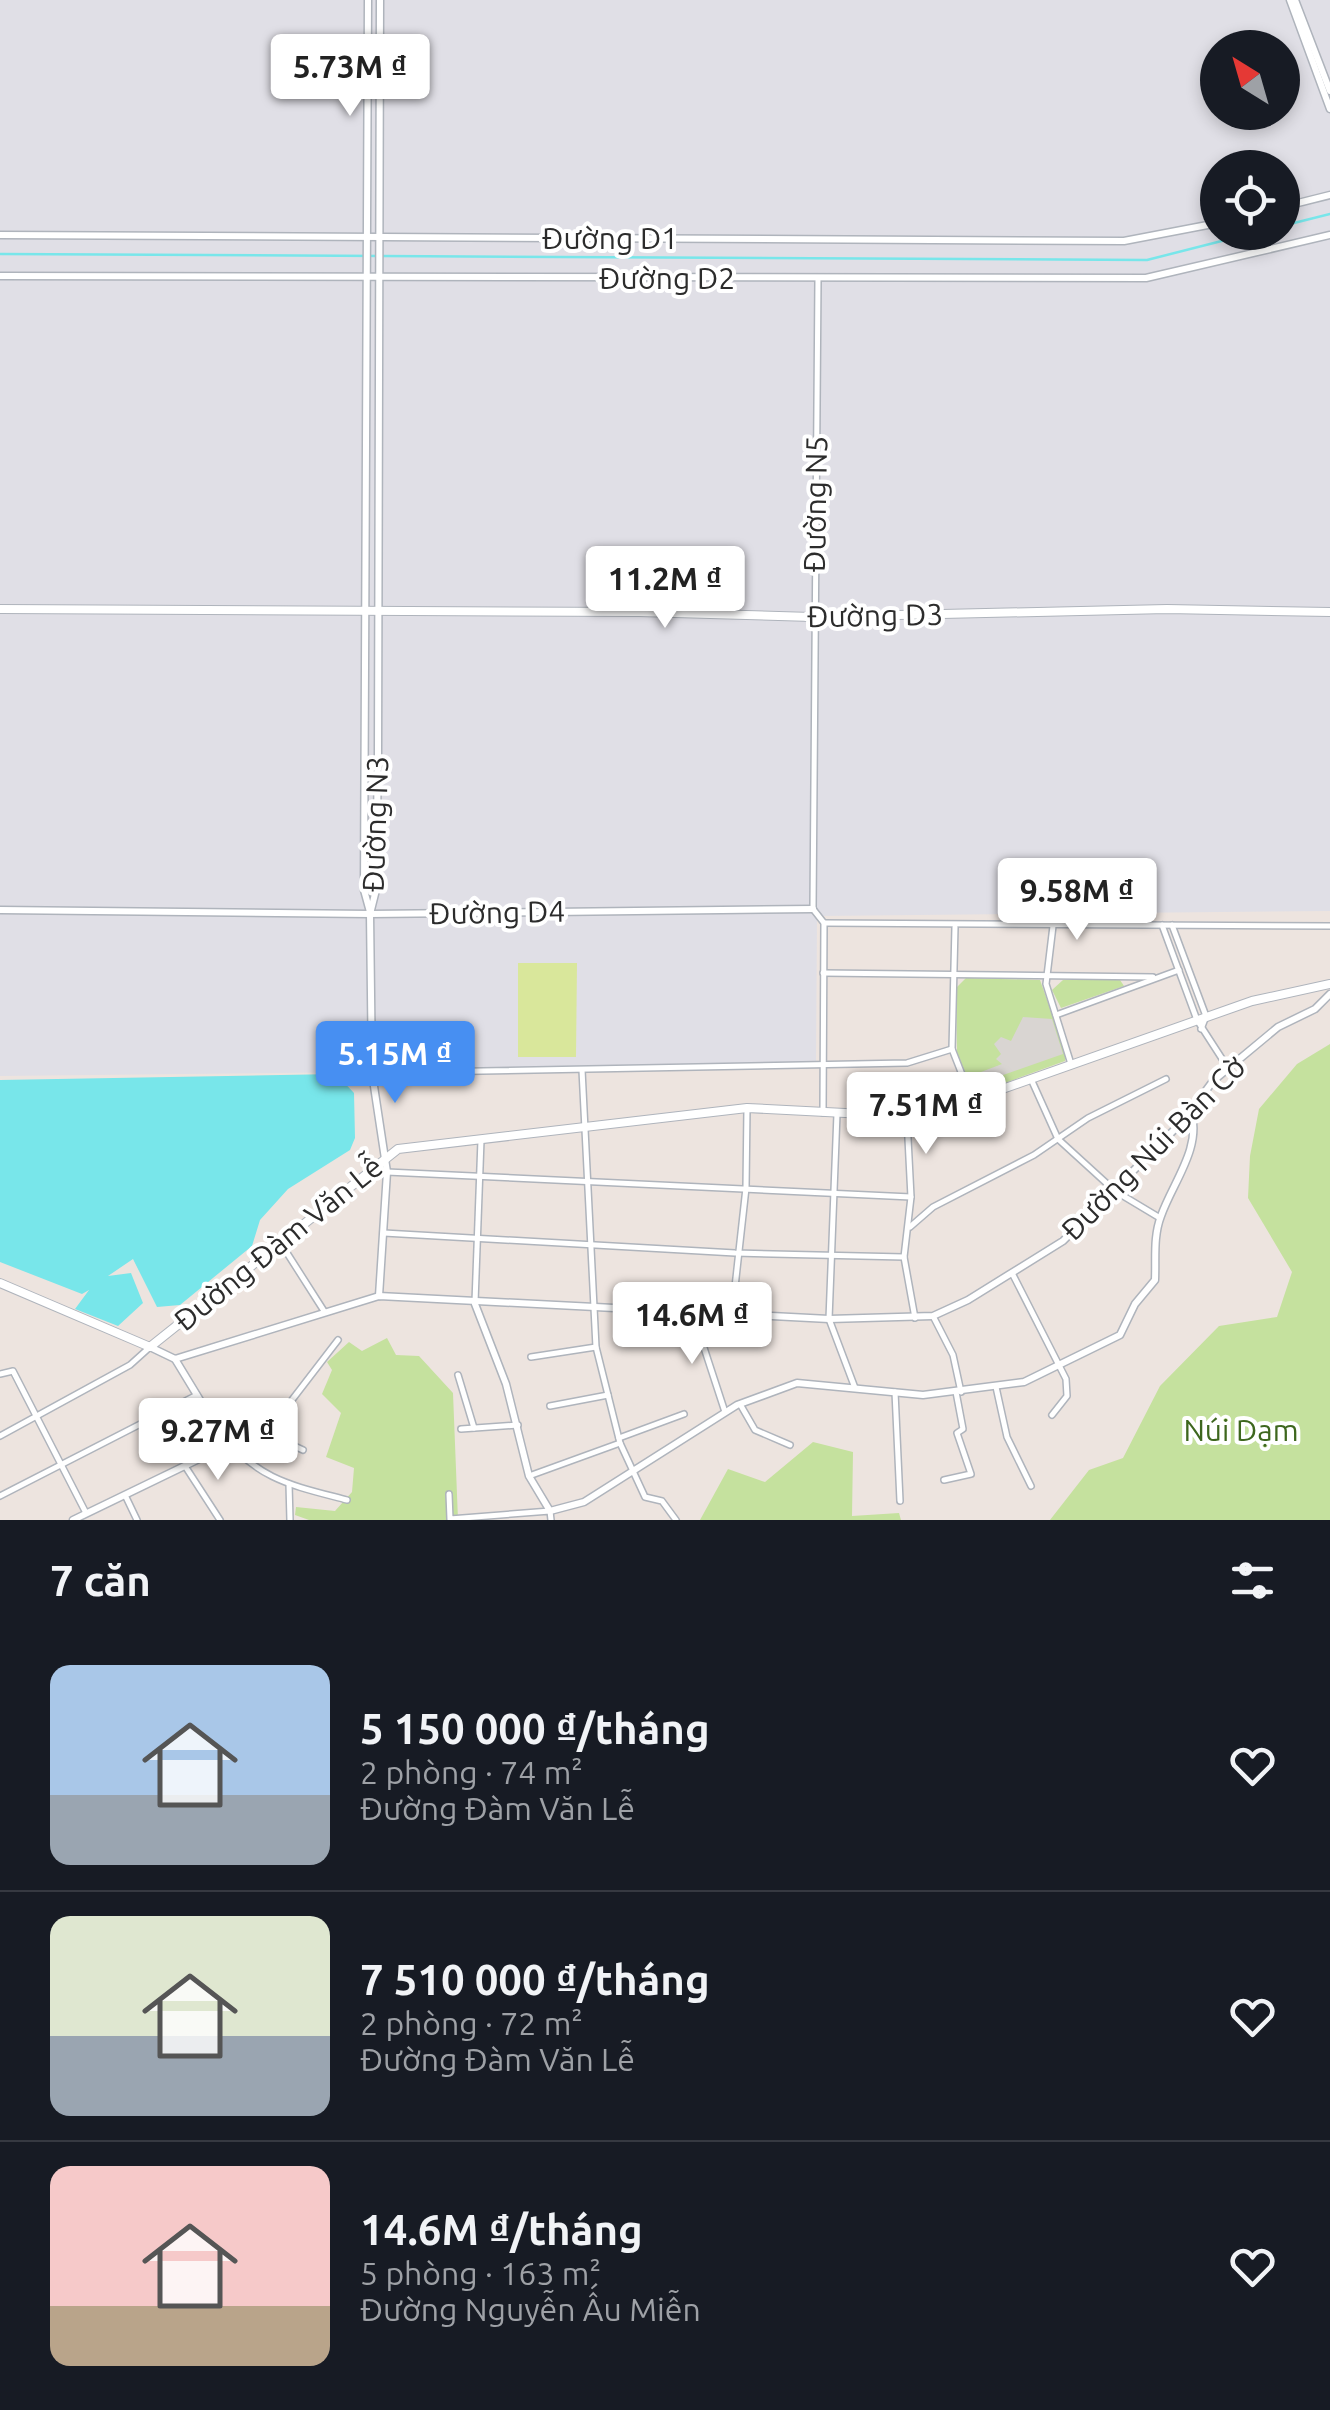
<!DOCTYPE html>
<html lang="vi">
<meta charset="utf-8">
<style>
:root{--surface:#171b24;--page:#242831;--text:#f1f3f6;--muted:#9ea1a6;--line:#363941;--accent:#478ff2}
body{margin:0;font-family:Ubuntu,sans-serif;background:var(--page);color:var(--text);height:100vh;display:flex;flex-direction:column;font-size:38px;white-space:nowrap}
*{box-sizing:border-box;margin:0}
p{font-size:32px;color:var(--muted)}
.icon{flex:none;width:55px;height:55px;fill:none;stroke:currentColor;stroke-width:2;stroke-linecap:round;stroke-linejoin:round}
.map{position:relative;height:1520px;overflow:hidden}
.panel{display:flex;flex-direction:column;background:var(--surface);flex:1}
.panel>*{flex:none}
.needle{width:65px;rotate:323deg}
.tools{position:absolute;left:1200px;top:30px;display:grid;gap:20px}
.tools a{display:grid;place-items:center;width:100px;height:100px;border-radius:50%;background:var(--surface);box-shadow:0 5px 15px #0003;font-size:50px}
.price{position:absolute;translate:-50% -85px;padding:0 22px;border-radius:10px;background:#fff;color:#222;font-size:32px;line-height:65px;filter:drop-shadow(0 2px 5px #0008)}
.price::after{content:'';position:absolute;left:50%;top:60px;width:30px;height:22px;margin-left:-15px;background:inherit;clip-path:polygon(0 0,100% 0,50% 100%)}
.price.active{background:var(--accent);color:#fff}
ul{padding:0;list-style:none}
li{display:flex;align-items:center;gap:30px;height:250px;padding:0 50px}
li+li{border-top:2px solid var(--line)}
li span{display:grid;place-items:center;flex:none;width:280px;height:200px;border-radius:20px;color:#555}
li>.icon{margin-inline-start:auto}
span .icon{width:120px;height:120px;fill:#fffc;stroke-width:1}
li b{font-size:42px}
h2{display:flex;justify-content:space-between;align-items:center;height:120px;padding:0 50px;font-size:42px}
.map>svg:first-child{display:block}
.industrial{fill:#e0dfe6;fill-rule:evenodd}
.green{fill:#c5e19e}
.pitch{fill:#d9e79b}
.plaza{fill:#d9d5d2}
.water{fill:#78e6ea}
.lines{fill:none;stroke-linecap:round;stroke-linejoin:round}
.stream{stroke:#78e6ea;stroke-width:2.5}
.minor-casing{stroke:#afb4bc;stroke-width:8}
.tertiary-casing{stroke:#afb4bc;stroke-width:9}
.secondary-casing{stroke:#afb4bc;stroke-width:10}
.minor{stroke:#fff;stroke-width:5}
.tertiary{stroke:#fff;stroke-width:6}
.secondary{stroke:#fff;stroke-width:8}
.labels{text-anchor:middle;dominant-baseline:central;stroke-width:8;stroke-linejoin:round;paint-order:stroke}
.street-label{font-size:30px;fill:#2c2c2c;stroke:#fff}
.park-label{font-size:30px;fill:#3e671e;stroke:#fff}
</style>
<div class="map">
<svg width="1330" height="1520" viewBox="0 0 1330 1520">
<rect width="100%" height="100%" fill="#ede4df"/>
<path class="industrial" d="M0 0H1330V911L817 916 816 1067 0 1076ZM1218 48H1282V112H1218ZM1218 168H1282V232H1218Z"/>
<g class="green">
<polygon points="966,978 1040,980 1066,1053 1065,1061 980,1092 972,1090 957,1053 956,988"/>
<polygon points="1063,980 1120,980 1124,986 1061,1008 1052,990"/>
<polygon points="1330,1044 1330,1520 1050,1520 1089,1470 1123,1458 1160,1386 1219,1326 1277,1317 1292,1272 1248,1198 1250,1156 1259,1109 1297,1064"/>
<polygon points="387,1338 396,1355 419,1356 453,1393 458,1520 309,1520 295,1515 296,1507 335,1511 352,1492 354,1468 326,1457 341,1413 322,1394 332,1370 327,1362 349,1342 362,1351"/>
<polygon points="813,1442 853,1452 852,1516 899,1513 901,1520 700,1520 728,1469 765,1482"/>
</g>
<polygon class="pitch" points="518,963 577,963 576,1057 518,1057"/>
<polygon class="plaza" points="1023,1017 1052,1019 1063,1054 989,1080 981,1072 1002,1064 996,1059 1001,1054 994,1044 1001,1037 1011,1041"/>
<polygon class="water" points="336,1074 354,1093 355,1138 350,1150 288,1189 260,1220 252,1246 180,1305 157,1307 133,1259 108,1276 131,1273 143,1303 118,1326 75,1309 89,1290 82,1294 0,1262 0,1080"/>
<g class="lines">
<g class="stream">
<polyline points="1282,226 1330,214"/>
<polyline points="0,254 1147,260 1257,232"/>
</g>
<g class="minor-casing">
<g id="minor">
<polyline points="818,279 813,909 824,923 823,1113"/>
<polyline points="824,923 1330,926"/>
<polyline points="1162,925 1197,1020 1228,1068"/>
<polyline points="1172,925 1206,1016 1201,1029"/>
<polyline points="1053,926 1046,984 1071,1064"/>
<polyline points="955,927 952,1049 972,1100"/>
<polyline points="823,973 1153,977"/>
<polyline points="1056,1015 1179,970"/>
<polyline points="582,1070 596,1347 620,1443 645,1497 662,1501 676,1520"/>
<polyline points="372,1073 907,1063 952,1049"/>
<polyline points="1031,1079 1058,1139 1115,1191 1160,1218"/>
<polyline points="837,1114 829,1319 855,1388"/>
<polyline points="907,1119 911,1197 904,1257 915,1318"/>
<polyline points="387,1172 911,1197"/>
<polyline points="910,1227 933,1207 1034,1155 1088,1118 1166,1079"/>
<polyline points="384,1233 735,1253 904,1257"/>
<polyline points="280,1242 324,1311"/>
<polyline points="1012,1273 1066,1379 1067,1396 1052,1415"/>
<polyline points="475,1302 481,1140"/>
<polyline points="692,1311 725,1412"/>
<polyline points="732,1314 746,1188 747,1108"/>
<polyline points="933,1316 953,1355 961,1392"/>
<polyline points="531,1357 596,1347"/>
<polyline points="0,1374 13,1371 86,1513"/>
<polyline points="458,1375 474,1428"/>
<polyline points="996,1387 1007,1437 1031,1486"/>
<polyline points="895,1392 900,1501"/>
<polyline points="740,1404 755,1430 790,1445"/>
<polyline points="550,1406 608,1395"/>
<polyline points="264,1422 277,1438 303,1450"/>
<polyline points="461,1429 518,1425"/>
<path d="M220 1433C259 1480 290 1485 347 1500"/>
<polyline points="0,1436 130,1365 150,1347"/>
<polyline points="619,1438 684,1414"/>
<polyline points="227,1442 285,1409 338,1340"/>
<polyline points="185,1466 220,1520"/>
<polyline points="529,1476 620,1443"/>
<polyline points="944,1480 971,1474 957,1433 963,1429 956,1392"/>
<polyline points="289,1484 290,1520"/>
<polyline points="449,1494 450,1519 550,1511 551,1520"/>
<polyline points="125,1495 137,1520"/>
<polyline points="0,1496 197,1395"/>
</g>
</g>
<g class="tertiary-casing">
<g id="tertiary">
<polyline points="368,0 364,890 370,912"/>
<polyline points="1290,0 1330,109"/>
<polyline points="1295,0 1330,91"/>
<polyline points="1282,207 1330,195"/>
<polyline points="0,235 1124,241 1218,223"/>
<polyline points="0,276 1146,278 1330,235"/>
<polyline points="0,910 370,914 813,909"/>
<polyline points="379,1296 387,1172 372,1073 370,914 376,890 378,753 380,0"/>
<path d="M475 1304 506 1384 529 1476 550 1511 584 1502 737 1405 797 1383 923 1395 1024 1382 1120 1335 1135 1304 1155 1280C1156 1258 1153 1237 1161 1216 1173 1182 1202 1148 1191 1111"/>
<polyline points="150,1347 175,1359 379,1296 829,1319 933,1316 968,1300 1063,1241 1185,1119 1213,1081 1278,1027 1315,1009 1330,994"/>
<polyline points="73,1520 201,1458 219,1443 220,1433 175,1359"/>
</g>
</g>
<g class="secondary-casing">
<g id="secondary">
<polyline points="0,609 639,612 812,617 1167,609 1330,612"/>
<polyline points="0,1283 150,1347 398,1149 747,1108 923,1117 1252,1001 1330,984"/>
</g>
</g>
<use href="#minor" class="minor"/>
<use href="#tertiary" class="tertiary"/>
<use href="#secondary" class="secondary"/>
</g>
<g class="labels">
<g class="street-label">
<text x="610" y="238">Đường D1</text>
<text x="667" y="278">Đường D2</text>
<text transform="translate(815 504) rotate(-89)">Đường N5</text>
<text transform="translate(875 615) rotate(-1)">Đường D3</text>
<text transform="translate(375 824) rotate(-88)">Đường N3</text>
<text transform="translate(497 912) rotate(-1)">Đường D4</text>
<text transform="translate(1153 1148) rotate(-45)">Đường Núi Bàn Cờ</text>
<text transform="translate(278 1243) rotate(-39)">Đường Đàm Văn Lễ</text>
</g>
<g class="park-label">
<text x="1241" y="1430">Núi Dạm</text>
</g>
</g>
</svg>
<div class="tools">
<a><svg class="needle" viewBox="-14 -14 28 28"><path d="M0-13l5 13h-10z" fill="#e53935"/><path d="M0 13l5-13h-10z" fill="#9ea1a6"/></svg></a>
<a><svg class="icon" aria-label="locate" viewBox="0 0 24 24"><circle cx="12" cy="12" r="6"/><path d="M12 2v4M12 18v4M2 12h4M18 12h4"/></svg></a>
</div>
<b class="price" style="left:350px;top:119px">5.73M ₫</b>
<b class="price" style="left:665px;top:631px">11.2M ₫</b>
<b class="price" style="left:1077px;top:943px">9.58M ₫</b>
<b class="price active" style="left:395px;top:1106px">5.15M ₫</b>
<b class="price" style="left:926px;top:1157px">7.51M ₫</b>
<b class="price" style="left:692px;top:1367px">14.6M ₫</b>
<b class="price" style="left:218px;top:1483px">9.27M ₫</b>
</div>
<section class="panel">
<h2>7 căn<svg class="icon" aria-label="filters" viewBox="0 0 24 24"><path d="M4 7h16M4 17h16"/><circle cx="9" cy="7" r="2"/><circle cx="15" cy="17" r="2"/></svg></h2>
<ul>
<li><span style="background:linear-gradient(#a9c7e8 65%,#9aa5b1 0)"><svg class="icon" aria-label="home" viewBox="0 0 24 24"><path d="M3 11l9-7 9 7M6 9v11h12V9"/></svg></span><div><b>5 150 000 ₫/tháng</b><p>2 phòng · 74 m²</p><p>Đường Đàm Văn Lễ</p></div><svg class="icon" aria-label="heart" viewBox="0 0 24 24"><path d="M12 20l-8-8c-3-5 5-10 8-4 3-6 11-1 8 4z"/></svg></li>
<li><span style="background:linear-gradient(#dfe7d0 60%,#9aa5b1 0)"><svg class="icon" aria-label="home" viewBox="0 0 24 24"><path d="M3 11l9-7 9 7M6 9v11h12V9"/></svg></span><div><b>7 510 000 ₫/tháng</b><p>2 phòng · 72 m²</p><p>Đường Đàm Văn Lễ</p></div><svg class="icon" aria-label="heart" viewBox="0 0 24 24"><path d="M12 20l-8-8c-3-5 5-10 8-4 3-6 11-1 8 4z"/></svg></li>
<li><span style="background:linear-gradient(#f6c9c9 70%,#b9a48a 0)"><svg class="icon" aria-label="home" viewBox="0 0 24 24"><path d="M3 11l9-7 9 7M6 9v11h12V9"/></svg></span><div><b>14.6M ₫/tháng</b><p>5 phòng · 163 m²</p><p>Đường Nguyễn Ấu Miễn</p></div><svg class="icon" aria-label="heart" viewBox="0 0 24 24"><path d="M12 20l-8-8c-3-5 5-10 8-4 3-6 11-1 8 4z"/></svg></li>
</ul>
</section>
